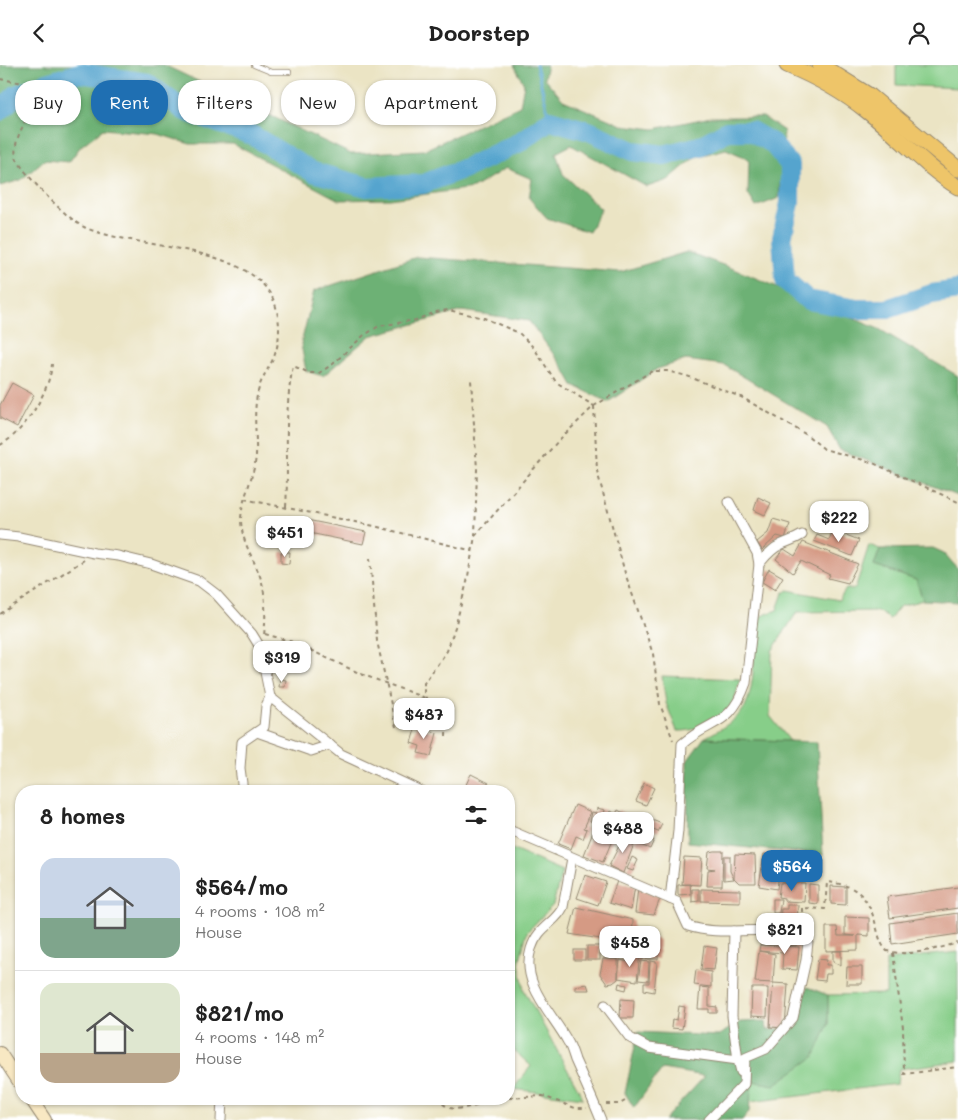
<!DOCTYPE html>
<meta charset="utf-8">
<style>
:root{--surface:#fff;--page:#f6f6f6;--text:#222;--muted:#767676;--line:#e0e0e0;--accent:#1f6fb2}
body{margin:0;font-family:Mali,sans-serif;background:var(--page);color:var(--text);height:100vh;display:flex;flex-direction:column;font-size:19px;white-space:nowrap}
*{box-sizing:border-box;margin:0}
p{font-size:16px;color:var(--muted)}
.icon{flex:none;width:28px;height:28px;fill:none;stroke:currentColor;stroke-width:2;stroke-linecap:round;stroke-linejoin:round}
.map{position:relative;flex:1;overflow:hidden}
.sheet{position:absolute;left:15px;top:720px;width:500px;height:320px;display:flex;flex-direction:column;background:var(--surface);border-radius:20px;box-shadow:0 1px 4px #0004}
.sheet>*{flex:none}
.top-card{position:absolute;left:15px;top:15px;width:500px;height:45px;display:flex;gap:10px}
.price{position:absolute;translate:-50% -42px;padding:0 11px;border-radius:10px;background:#fff;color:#222;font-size:16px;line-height:32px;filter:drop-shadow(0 1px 2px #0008)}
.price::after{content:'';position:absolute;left:50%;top:30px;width:15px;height:11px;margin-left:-8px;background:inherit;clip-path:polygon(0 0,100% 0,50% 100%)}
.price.selected{background:var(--accent);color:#fff}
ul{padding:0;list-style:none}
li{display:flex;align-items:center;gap:15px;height:125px;padding:0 25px}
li+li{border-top:1px solid var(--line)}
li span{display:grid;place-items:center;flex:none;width:140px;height:100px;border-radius:15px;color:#555}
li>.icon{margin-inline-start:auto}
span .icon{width:60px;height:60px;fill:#fffc;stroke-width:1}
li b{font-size:21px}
h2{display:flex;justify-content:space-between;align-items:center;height:60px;padding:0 25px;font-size:21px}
.tag{padding:0 18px;border-radius:20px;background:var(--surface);box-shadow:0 1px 4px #0004;font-size:18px;line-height:45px}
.tag.selected{background:var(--accent);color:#fff}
header{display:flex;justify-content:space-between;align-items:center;height:65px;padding:0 25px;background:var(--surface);font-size:22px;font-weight:700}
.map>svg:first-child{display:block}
.green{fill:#87ce89;stroke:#617c54}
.forest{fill:#6db175;stroke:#546e4a}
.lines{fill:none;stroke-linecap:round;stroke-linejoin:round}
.stream{stroke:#54a4ce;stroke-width:3}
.river{stroke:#54a4ce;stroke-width:20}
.building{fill:#d59a84}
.service-casing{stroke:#938771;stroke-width:6}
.minor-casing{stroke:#938771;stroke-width:11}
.secondary-casing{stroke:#938771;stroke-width:14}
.trunk-casing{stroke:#938771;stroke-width:17}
.path{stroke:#938771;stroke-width:2;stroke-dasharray:4 4;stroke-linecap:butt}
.service{stroke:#fff;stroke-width:4.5}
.minor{stroke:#fff;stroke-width:9}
.secondary{stroke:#f8e8c3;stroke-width:12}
.trunk{stroke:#eec569;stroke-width:15}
</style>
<header><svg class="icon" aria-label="back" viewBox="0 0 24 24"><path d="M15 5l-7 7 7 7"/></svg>Doorstep<svg class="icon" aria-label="person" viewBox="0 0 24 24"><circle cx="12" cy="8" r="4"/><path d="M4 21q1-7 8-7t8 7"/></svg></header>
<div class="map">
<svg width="958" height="1055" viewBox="0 0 958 1055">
<rect width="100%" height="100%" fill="#fff"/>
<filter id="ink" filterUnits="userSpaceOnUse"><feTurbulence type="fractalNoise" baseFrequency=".02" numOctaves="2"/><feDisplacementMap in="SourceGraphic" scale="10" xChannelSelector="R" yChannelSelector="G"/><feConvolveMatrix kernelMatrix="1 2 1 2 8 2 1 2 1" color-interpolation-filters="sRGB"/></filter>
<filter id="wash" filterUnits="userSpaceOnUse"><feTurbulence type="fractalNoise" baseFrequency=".0096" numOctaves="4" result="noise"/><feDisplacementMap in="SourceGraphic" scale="20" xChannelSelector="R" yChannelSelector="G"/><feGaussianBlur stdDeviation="1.12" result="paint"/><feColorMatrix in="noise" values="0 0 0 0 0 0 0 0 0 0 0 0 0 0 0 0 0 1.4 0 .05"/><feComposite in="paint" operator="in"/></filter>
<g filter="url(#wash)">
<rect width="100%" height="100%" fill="#ebe4c4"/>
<g class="green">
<polygon points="896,0 958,0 958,23 896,20"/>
<path d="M869 480 880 484 874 501 916 515 923 535 900 541 890 554 877 546 797 547 772 586 770 651 790 676 704 673C717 666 737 656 745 642 756 620 754 578 756 553L777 545 783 528 788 525 839 535 846 524H855Z"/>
<path d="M662 611 740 614C738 620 737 627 735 633 725 654 698 667 677 666L666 638Z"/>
<polygon points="509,783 562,806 553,840 527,867 519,898 524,925 583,1033 513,1024 531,1001 509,981"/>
<polygon points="958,887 958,996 899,1004 897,1019 750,1037 751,1016 828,960 828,930 886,929 886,895"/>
</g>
<g class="forest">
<polygon points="0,0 164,0 351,89 424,85 520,41 524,19 514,0 547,0 544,13 563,35 622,60 654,64 711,52 763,52 784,66 779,133 756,142 748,129 749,94 726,84 695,92 668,115 647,122 571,80 556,88 563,109 601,144 589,167 547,153 529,133 532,114 506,103 473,123 390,134 339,135 233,79 190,79 158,69 103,64 81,81 69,97 44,95 21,115 0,121"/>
<polygon points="687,187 734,204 879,264 958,311 958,431 840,385 827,362 724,300 686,295 657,304 608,337 573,320 563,302 529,256 462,246 370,271 323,311 306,306 301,279 314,226 417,192 620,207"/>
<polygon points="933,483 944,488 958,504 958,537 923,535 916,515 874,501 880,484"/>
<polygon points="704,673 817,677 823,790 688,777 687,696"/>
<polygon points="807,922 828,930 828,960 814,992 774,1020 752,1016 749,1047 742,1055 664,1055 705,1011 662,1004 634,1043 625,1028 638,967 718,971 740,957 766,956 767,965 795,962"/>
</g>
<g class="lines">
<polyline class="stream" points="536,0 550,55"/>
<polyline class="river" points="0,46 16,30 46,18 80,8 147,18 185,46 252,70 313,107 367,122 423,119 468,102 518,78 550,55 589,66 633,86 664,90 700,81 727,66 751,66 772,78 790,100 790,138 782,173 785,215 808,235 857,244 887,244 932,229 958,225"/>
</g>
<g id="blocks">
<g class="building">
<polygon points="12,318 34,330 17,362 0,353 0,340"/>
<polygon points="758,432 771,438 765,450 754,445"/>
<polygon points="292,452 366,467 363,479 290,464"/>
<polygon points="773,454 790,459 785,473 777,471 762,485 757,477 768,468"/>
<polygon points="833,465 859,475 852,491 814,476 817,470 829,475"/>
<polygon points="803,477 858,499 848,518 828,513 830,510 801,496 793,508 776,494 784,484 795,491"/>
<polygon points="281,487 290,487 289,499 281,498"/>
<polygon points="769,504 783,512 775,525 762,517"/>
<polygon points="280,614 286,615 285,622 279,622"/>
<polygon points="416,661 437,668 431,691 418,688 420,681 411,678"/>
<polygon points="471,709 489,718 485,726 454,726 456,722 463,726"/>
<polygon points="644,718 654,723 646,740 636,736"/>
<polygon points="575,740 591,747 584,763 587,764 583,774 576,771 571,784 558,779"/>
<polygon points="597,743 605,745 602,758 590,756 592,747 596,748"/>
<polygon points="618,745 633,753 620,775 603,765 611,746 616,749"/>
<polygon points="647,753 662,759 658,767 644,761"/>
<polygon points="595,762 613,773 603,797 584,790"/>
<polygon points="640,768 654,775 650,784 636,778"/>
<polygon points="625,769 636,774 623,808 609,801"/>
<polygon points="714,786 723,786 722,821 707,821 708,805 715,804 707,803 709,787"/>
<polygon points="735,789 755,790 756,818 739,818 734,813"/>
<polygon points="764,789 781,792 777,824 759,821"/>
<polygon points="799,790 817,791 817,808 799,808"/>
<polygon points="724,791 730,791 730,806 734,814 724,815"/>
<polygon points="632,792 638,795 633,806 627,804"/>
<polygon points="684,792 702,793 700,820 682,819"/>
<polygon points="585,810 606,817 598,840 577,833"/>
<polygon points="617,816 635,821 631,845 609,838"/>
<polygon points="780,818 805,818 804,837 784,836 784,833 778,832"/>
<polygon points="690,819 691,829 678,830 678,820"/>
<polygon points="809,819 818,820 818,839 809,838"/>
<polygon points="831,821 846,822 846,840 831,839"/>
<polygon points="958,822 958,843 890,853 887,832"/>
<polygon points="638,823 661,831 654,850 635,848"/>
<polygon points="692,824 699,824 699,836 692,837"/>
<polygon points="701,824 740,825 740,837 701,836"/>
<polygon points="773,834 781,834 779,848 773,848"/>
<polygon points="787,840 798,840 797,859 780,858 781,844 787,844"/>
<polygon points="576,842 633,855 632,879 569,869"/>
<polygon points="958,848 958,869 892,879 890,858"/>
<polygon points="845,852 869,853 869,871 858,870 858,885 826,886 826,862 837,862 838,871 855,871 845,870"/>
<polygon points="635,870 646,871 644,894 641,894 641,885 640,887 633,885"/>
<polygon points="648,871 659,875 658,894 646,894"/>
<polygon points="784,874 797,876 796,881 784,879"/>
<polygon points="760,880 799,882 797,905 782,904 783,888 759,886"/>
<rect x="587" y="881" width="13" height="14"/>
<polygon points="704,881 717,883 714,905 701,904"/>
<rect x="574" y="885" width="11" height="10"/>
<polygon points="759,886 775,889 773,918 755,917"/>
<polygon points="833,886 841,886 841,901 833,897"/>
<polygon points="632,887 640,888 637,916 618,913 620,895 630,897"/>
<polygon points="603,894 618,894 618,914 613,918 607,919 600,909"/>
<polygon points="818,894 827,895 826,900 831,900 831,909 826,909 825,916 815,915"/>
<polygon points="641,896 649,897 648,916 638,915"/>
<polygon points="650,896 657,897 654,927 644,925 644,918 649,918"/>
<polygon points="847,902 862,902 862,919 846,919"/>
<polygon points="696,905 711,907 711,922 694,920"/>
<polygon points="619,918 627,920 626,925 618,923"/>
<polygon points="773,918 788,919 785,963 770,962"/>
<polygon points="587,919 589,925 575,925 575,921"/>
<polygon points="700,922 709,923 709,941 717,942 717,948 709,948 709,944 698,944"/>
<polygon points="752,923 768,923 767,952 751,951"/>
<polygon points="621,934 634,935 633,953 620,953"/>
<polygon points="679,941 685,942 682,964 671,963 672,954 677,955"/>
</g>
</g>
</g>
<g filter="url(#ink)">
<use href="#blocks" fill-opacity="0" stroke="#938771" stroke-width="1"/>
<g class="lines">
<g class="service-casing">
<polyline id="service" points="254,0 271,7 289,7"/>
</g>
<g class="minor-casing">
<g id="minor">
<polyline points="0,470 19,472 94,488 118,491 151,499 199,516 216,529 252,569 260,582 270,632 341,689 421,726"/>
<path d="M759 499C765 492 771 484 780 480 788 476 794 475 802 470"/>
<polyline points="257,667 311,686 330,680"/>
<polyline points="243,726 240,703 242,677 264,662 266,641 270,632"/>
<path d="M509 765 677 837 688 861C728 874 770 855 808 877L806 895 793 953 766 984 745 993 744 1019 709 1055"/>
<path d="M572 793 563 842C556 858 538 861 531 884 520 919 553 949 568 977 571 982 573 989 575 995 584 1015 593 1035 601 1055"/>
<path d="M670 834 678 766 682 679C712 653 730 663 746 618L759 499 757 488 729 437"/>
<polyline points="734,866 732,951 738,995"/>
<polyline points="605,940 630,973 649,983 738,995 741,1007"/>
<polyline points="221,1055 222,1034"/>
</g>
</g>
<g class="secondary-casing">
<g id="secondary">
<polyline points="0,988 21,1020"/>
<polyline points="31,1034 45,1055"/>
</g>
</g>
<g class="trunk-casing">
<g id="trunk">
<path d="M787 0C816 12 842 26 867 46 898 70 924 101 958 122"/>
<polyline points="820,0 870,31 958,104"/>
</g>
</g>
<g class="path">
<path d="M0 14 24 18 30 25C37 49 11 69 16 92 23 109 68 155 84 162 137 187 269 176 278 252 280 263 279 278 275 289 271 301 262 311 259 323 252 345 257 369 256 391 254 413 242 432 241 454 241 477 254 493 261 514 266 530 266 554 264 570"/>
<polyline points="594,341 597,406 625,508 653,589 660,639 673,675"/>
<path d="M0 380C24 368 50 326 52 299"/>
<polyline points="244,434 374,461 473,486"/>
<path d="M286 442C289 393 283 350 293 301L310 308H319L333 299 363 271 379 261 416 255 435 247 448 245 484 253 519 268 534 283 556 317 594 341"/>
<polyline points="475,471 559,375 594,341 652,306 667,306 687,311 741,332 807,370 824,384 871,397 958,437"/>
<polyline points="370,493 377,576 396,662"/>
<polyline points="0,549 84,495"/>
<polyline points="265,569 293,577 361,609 425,633"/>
<polyline points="446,671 447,645 428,636 424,630 424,618 447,586 455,562 467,517 475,471 477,404 471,315"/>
<path d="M802 863V843L825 844 827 817C860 820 869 834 877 864 879 872 881 880 887 886 909 892 936 884 958 878"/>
<polyline points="893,888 903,963 904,1009 958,1002"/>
<polyline points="509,1033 543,1031 575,1043 587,1043"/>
<polyline points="436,1034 449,1043 456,1044 476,1041 484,1035 494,1034"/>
<polyline points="606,1039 620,1039 625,1036"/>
</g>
<use href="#service" class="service"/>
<use href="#minor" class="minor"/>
<use href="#secondary" class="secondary"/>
<use href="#trunk" class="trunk"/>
</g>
</g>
</svg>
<b class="price" style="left:839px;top:478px">$222</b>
<b class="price" style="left:285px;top:493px">$451</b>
<b class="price" style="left:282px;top:618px">$319</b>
<b class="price" style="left:424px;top:675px">$487</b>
<b class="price" style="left:623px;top:789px">$488</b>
<b class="price selected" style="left:792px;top:827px">$564</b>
<b class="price" style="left:785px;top:890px">$821</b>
<b class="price" style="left:630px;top:903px">$458</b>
<div class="top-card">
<a class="tag">Buy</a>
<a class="tag selected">Rent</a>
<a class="tag">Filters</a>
<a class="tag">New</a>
<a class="tag">Apartment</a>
</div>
<section class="sheet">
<h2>8 homes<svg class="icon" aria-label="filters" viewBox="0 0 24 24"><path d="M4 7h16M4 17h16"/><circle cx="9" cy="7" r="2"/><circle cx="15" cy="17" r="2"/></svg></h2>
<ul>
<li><span style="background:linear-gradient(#c9d6e8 60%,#7fa58c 0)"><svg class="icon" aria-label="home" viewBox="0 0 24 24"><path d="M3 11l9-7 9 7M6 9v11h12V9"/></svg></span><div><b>$564/mo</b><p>4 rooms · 108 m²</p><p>House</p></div></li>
<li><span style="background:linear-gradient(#dfe7d0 70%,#b9a48a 0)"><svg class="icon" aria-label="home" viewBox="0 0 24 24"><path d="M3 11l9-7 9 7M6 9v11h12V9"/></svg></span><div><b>$821/mo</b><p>4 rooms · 148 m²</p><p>House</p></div></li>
</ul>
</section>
</div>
